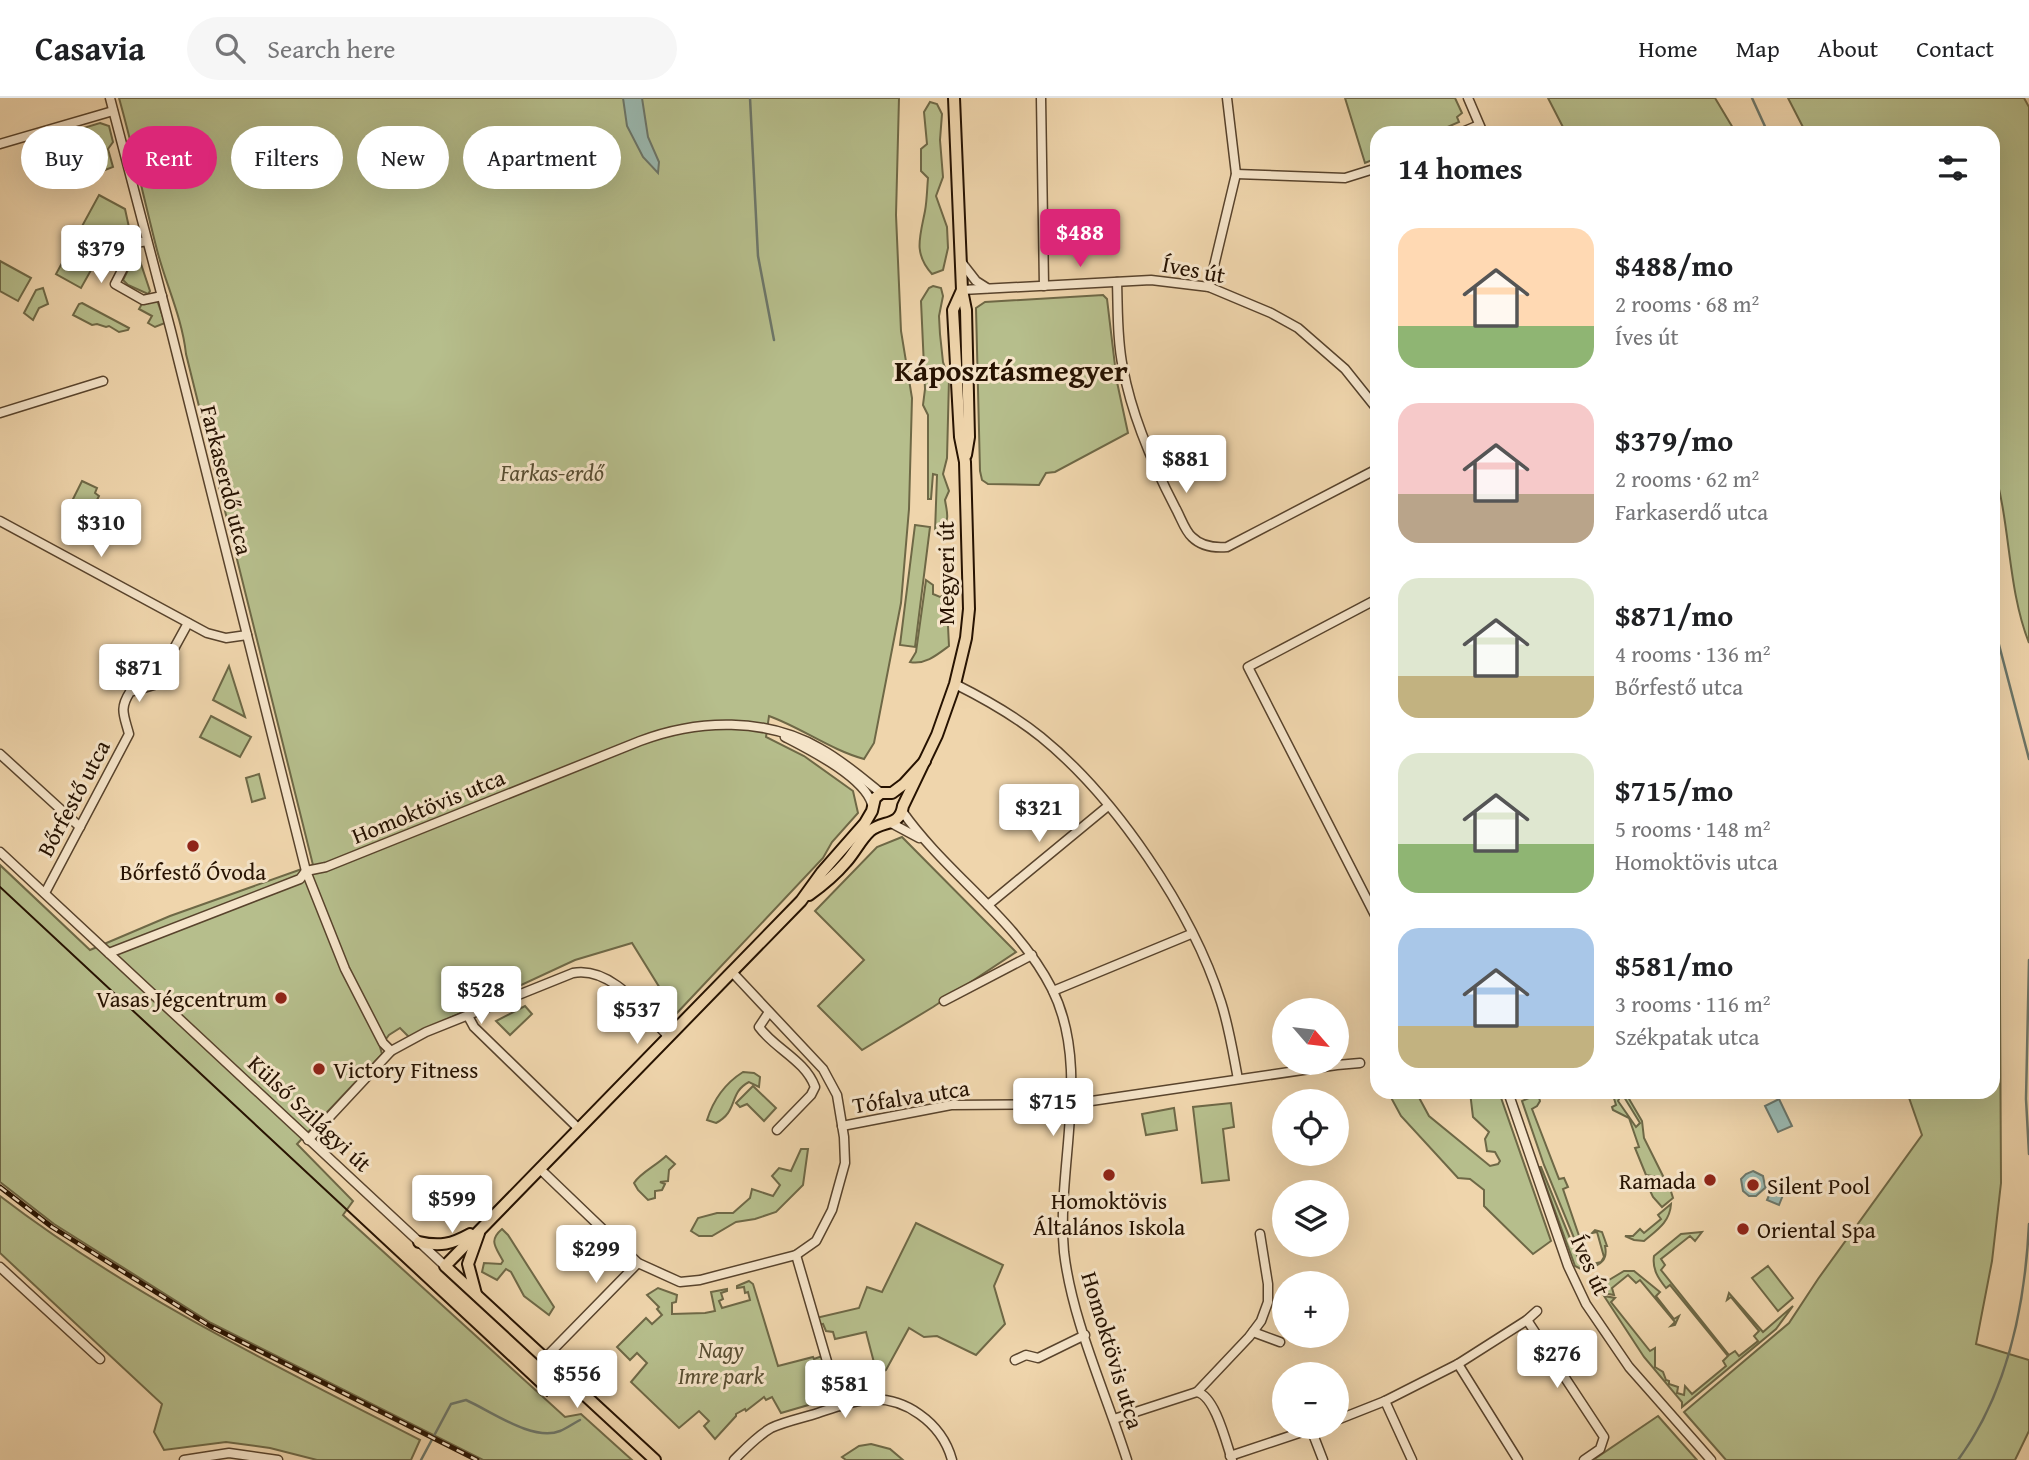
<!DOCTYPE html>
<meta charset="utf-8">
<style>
:root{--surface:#fff;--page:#f6f6f6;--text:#202124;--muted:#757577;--line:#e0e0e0;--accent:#db2777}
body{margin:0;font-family:"Gentium Book Plus",serif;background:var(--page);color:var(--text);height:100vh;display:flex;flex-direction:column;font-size:26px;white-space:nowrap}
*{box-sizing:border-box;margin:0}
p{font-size:23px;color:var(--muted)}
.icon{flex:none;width:38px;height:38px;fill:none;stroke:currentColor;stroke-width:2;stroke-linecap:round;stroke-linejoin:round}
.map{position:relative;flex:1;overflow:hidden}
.details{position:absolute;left:1370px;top:28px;width:630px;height:973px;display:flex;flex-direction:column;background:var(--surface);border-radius:21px;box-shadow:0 7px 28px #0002}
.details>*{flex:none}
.hud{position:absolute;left:21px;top:28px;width:665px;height:63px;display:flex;gap:14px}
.needle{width:46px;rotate:118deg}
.fabs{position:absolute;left:1272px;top:900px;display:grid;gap:14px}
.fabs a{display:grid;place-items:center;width:77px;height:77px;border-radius:50%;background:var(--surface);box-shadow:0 7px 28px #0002;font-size:35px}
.price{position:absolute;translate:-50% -60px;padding:0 16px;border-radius:7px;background:#fff;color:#222;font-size:23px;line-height:46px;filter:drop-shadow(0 2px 4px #0008)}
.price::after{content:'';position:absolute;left:50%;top:42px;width:21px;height:16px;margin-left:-10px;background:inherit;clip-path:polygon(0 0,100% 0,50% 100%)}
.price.selected{background:var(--accent);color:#fff}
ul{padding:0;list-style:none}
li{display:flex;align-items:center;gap:21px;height:175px;padding:0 28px}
li span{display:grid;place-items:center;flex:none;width:196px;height:140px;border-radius:21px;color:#555}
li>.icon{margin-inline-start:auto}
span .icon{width:84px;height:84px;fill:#fffc;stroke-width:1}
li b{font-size:30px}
h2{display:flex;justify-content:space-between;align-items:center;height:84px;padding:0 28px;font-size:30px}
.pill{padding:0 24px;border-radius:32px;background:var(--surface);box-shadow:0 7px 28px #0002;font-size:24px;line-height:63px}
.pill.selected{background:var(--accent);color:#fff}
header{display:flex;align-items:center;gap:42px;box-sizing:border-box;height:98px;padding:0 35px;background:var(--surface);border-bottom:2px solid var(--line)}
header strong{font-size:33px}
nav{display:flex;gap:38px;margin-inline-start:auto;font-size:24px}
.search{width:490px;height:63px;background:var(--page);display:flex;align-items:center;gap:18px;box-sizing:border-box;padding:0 24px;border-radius:38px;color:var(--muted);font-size:26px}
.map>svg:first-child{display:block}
.green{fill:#b6be8c;stroke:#6e6846;stroke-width:2}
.water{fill:#9ab8af;stroke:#6c7669;stroke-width:2}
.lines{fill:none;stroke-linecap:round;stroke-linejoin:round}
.stream{stroke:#6c7669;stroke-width:2.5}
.minor-casing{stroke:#58432c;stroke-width:11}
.major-casing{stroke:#261201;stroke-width:14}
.minor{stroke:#f5e4c9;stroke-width:8}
.major{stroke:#efd5ac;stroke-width:10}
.tram{stroke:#261201;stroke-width:2}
.rail-casing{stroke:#261201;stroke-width:5}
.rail{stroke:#f5e4c9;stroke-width:2.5;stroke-dasharray:8;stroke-linecap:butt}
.poi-dot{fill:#8f2418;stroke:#f5e4c9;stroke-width:2.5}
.labels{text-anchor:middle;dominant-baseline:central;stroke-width:6;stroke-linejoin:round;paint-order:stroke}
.street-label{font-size:23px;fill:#261201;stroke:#f5e4c9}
.park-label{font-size:23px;font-style:italic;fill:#584e32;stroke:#f5e4c9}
.poi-label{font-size:23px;fill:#261201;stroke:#f5e4c9;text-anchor:start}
.district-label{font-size:30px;font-weight:bold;fill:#261201;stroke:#f5e4c9}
</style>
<header>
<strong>Casavia</strong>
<div class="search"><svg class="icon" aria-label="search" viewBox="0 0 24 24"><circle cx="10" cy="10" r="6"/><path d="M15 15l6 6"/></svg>Search here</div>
<nav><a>Home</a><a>Map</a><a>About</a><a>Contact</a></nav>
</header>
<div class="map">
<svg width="2029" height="1362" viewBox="0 0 2029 1362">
<rect width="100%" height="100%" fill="#efd5ac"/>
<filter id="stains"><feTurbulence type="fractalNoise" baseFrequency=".00286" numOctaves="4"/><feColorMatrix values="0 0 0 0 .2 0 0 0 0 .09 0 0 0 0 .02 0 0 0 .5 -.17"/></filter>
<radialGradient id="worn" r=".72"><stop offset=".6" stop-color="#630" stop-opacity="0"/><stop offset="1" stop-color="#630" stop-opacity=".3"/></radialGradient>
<g class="green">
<path d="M119 0H899L896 117 901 233 912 300 909 411 901 505 874 645 864 661C831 652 802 630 769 618L766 639 804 658 853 693 858 715 832 744 823 760 676 916 632 845 575 862 409 939 400 930 389 937 380 949 382 956 297 1046 353 1103 343 1117 565 1319 581 1316 632 1362H483L211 1225 54 1126 0 1084V767L90 852 170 818 313 767 186 256C182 219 166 187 157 152 144 101 133 50 119 0Z"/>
<polygon points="1345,0 1455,0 1462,15 1457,19 1459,24 1434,35 1377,35 1377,60 1365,65"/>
<polygon points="1548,0 1715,0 1736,35 1566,35"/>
<path d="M1788 0H2024L2029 9V545C2007 489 2011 426 1993 368V35H1806Z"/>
<path d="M930 4 937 6 942 16 940 42 943 79 936 98 947 129 948 150 943 172 932 176C913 155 920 139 925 113 927 102 927 91 928 80L921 73V51L927 46 924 14Z"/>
<path d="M100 25 109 28 113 44 108 51 113 69 100 74H98C104 67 106 60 98 54L88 55 80 61 54 47 50 40Z"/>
<polygon points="99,97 125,111 132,143 130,147 114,138 109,140 81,190 56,176"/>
<polygon points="137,159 139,160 150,193 148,196 128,187 123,182 134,160"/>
<polygon points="0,163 31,180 18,203 0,193"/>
<path d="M933 188 941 190 943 198 939 218 940 236 943 264 949 281 947 360 943 376 949 393 945 402C947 415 950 420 942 432L935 434 937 377 933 376 931 401H928V317L923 307 925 291 921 203 929 190Z"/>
<polygon points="43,190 48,206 39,210 33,222 24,215 36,192"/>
<polygon points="1103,197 1107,201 1117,284 1128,335 1055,374 1046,375 1039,387 988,386 982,382 980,373 976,210 985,204"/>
<polygon points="157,202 165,225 155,229 148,225 152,218 139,211 143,204"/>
<polygon points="82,205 129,230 128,232 119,234 109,228 106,229 97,226 92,227 73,217 79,206"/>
<polygon points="82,383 97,390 95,395 99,398 89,417 70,407"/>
<polygon points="915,427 930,429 915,549 900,547"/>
<path d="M926 482 933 487V496L940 499 947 495 953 500 954 512 948 528 949 548C937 557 925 567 910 564L916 554Z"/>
<polygon points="229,568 245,619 213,602"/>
<polygon points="211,618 251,639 240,659 200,639"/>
<polygon points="259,676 265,700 252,704 246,680"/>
<polygon points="1993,676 1999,707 2001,1085 1992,1163 1976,1246 2029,1262 2029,1333 2015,1362 1726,1362 1684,1314 1789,1225 1818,1181 1922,1037 1907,994 1993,994"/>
<polygon points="902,739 1016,854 933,909 862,952 818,908 864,862 815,813 877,749"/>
<polygon points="525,908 532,916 510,937 496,923"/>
<path d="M743 974 754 975 760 979 759 989 749 984C728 995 739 1013 716 1025L707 1022C713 1003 724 986 743 974Z"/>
<polygon points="753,988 776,1010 764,1023 747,1006 740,1009 736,1005"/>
<polygon points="1388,994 1416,994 1429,1018 1490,1068 1498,1066 1500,1063 1495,1054 1487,1053 1485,1041 1489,1034 1473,1019 1470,994 1499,994 1551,1143 1533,1156 1484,1108 1484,1092 1470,1081 1458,1080 1401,1018"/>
<polygon points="1606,994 1614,994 1619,1001 1618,1003 1636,1029 1640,1025 1621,994 1625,994 1642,1023 1644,1040 1664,1080 1646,1077 1635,1050 1639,1049 1629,1020 1613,1012 1612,1009 1616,1007 1613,997 1608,999"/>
<path d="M1538 996 1540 1003 1537 1008 1532 1011 1559 1081 1564 1080 1568 1089 1563 1091 1589 1167 1601 1164 1604 1159 1597 1134 1592 1135 1595 1132 1602 1134 1607 1148H1605C1608 1162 1601 1166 1589 1171L1581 1157 1544 1067 1522 1003Z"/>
<polygon points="1231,1005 1234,1029 1223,1031 1229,1082 1202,1085 1193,1009"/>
<polygon points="1174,1010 1177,1032 1146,1037 1142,1016"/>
<polygon points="801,1051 808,1051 803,1087 776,1114 755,1121 736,1124 712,1138 699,1138 691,1133 698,1120 717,1115 733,1115 750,1100 752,1091 773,1098 780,1087 772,1078 779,1070 791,1073"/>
<path d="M666 1058 675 1066 669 1072 668 1083 660 1084 665 1086 662 1092 655 1093V1100L648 1102 638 1092 634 1085C640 1075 657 1067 666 1058Z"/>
<polygon points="1539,1069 1541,1069 1578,1160 1587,1174 1575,1168"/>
<polygon points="1644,1080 1669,1087 1673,1100 1662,1109 1653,1099"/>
<path d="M0 1098C129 1197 276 1268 420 1342L411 1362H317L270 1350 226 1344 164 1352 154 1334 162 1306 0 1155Z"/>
<path d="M1671 1106C1670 1124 1657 1132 1644 1143L1634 1142 1625 1138H1633L1640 1131 1644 1135 1661 1121 1658 1117Z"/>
<polygon points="916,1125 1003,1167 994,1188 1005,1226 976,1257 937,1238 924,1239 909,1230 886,1272 877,1276 866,1234 835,1241 833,1234 826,1233 823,1226 818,1227 816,1220 859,1210 867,1189 882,1194"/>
<path d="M502 1131 508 1137 554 1209 549 1217 524 1198 511 1174 506 1171 497 1182 482 1174 484 1165 501 1166 503 1163C496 1149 488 1143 502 1131Z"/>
<path d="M1702 1134 1695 1143 1690 1138 1661 1161 1665 1167 1661 1172 1729 1257 1735 1253 1739 1258 1758 1243 1754 1238 1759 1233 1731 1199 1727 1202 1729 1195 1763 1234 1793 1208 1776 1231 1682 1309V1304L1644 1259 1604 1198 1615 1200 1611 1204 1650 1253 1655 1250V1269L1663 1274 1666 1282 1669 1283V1286L1678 1289 1677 1295 1684 1297 1685 1288 1692 1296 1726 1268 1723 1263 1728 1258 1670 1187 1666 1190C1658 1180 1652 1171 1654 1158L1681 1136Z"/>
<polygon points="1768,1168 1793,1200 1778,1213 1752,1180"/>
<polygon points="1624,1173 1634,1173 1660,1194 1656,1198 1674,1221 1679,1218 1675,1227 1671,1228 1675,1224 1640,1182 1636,1185 1628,1177 1612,1190 1614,1197 1603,1195 1599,1188"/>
<polygon points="749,1183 753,1186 778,1268 813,1259 814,1261 822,1258 830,1293 823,1296 824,1301 822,1303 781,1315 772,1299 766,1302 764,1299 746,1313 745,1311 736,1316 736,1318 715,1341 704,1328 709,1323 699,1313 679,1330 631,1284 647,1265 637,1255 630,1262 617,1249 646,1220 652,1226 662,1217 657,1211 659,1209 647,1197 658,1190 677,1197 676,1204 672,1205 672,1216 705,1215 715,1213 711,1194 727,1191 727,1193 721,1195 723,1201 719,1203 722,1210 750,1202 748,1194 745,1195 744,1189 737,1190 737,1188"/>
<polygon points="1658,1318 1697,1362 1593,1362"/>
<polygon points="871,1346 890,1351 903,1362 846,1362 842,1359 859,1348"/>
</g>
<g class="water">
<polygon points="623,0 642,0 648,39 659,64 658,75 643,59 627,28"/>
<polygon points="1779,1001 1792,1028 1778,1034 1765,1008"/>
<polygon points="1753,1073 1763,1078 1765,1088 1771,1091 1775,1082 1787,1087 1779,1107 1767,1102 1771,1093 1765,1090 1756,1098 1749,1098 1743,1093 1741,1081 1746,1076"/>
</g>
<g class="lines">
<g class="stream">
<polyline points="750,0 758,158 774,242"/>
<polyline points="1752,0 1768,35"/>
<polyline points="1993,524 2029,661"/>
<polyline points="2029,862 2026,1001 2029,1056"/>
<path d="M421 1362 451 1306 466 1302C491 1313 533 1344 560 1333 567 1330 574 1325 580 1322"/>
<path d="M1958 1362C2008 1294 2025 1209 2029 1126"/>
</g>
<g class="minor-casing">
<g id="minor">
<polyline points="110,0 171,233 306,773 345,871 383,945 391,953"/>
<polyline points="1041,0 1044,188"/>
<polyline points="1468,0 1483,35"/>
<polyline points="1460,35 1479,27"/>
<polyline points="0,46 113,13"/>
<polyline points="1236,76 1345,80 1377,70"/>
<polyline points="147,143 136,145 115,186 143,202 162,198"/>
<polyline points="962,165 976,183 987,190"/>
<path d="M1117 184C1118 212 1117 242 1123 270 1132 319 1153 367 1176 411 1181 420 1185 433 1192 439 1202 449 1215 450 1227 449L1377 371"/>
<polyline points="1209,189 1236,76 1227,0"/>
<polyline points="962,192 1151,182 1209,189 1271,215 1298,230 1345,271 1377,311"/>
<polyline points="0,315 103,283"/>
<polyline points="0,423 207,535 226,540 247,537"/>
<polyline points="1377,501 1248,569 1377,821"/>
<path d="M955 586C985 601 1015 618 1041 639 1115 699 1192 812 1221 904 1229 929 1233 955 1238 981"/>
<path d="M785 639C810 652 864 679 872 706"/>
<polyline points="0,656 80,729"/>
<path d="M902 713C947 777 1016 820 1052 891 1092 971 1056 1068 1064 1154 1072 1223 1106 1295 1127 1362"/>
<polyline points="891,725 919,740"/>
<polyline points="0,754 445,1168"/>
<path d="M45 795 129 636C124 617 119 611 130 594L154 587 188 525"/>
<polyline points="988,807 1108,708"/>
<path d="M109 855 300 781 306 773 326 769 640 643C698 621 766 619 821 651 843 663 862 680 881 695"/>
<polyline points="1053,893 1191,836"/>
<polyline points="944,903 1032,857"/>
<path d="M769 914 759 929C775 951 805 962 815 989L811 997 777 1032"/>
<polyline points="468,918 474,929 578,1030"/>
<polyline points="1508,994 1568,1168 1586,1206 1629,1269 1711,1362"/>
<polyline points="842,1028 951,1007 1071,1006 1337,967 1360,965"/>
<path d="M308 1042 391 953 426 934 573 875C612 868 643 913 668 938"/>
<polyline points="540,1071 638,1165 680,1184 700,1182 796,1157 816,1143 832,1112 845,1065 844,1039 837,997 823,971 732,874"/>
<polyline points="796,1157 840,1308"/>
<polyline points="0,1169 100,1261"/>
<polyline points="1527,1222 1604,1339 1600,1351 1584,1362"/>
<polyline points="1253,1234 1280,1244"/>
<polyline points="544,1261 638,1165"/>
<polyline points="1015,1262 1026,1257 1038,1260 1085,1237"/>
<polyline points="1458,1266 1518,1362"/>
<path d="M1197 1294C1215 1298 1226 1344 1232 1362"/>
<polyline points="1385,1303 1412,1362"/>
<polyline points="1114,1321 1197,1294 1249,1239 1261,1223 1268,1204 1268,1186 1260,1136"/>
<polyline points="1337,1322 1385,1303 1458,1266 1527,1222 1537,1213"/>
<polyline points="1311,1331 1323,1362"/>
<polyline points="1230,1358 1320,1328"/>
<polyline points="184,1362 229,1355 278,1362"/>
<path d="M734 1362C746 1350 757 1338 771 1330 786 1323 803 1320 818 1315 833 1310 849 1304 865 1302 904 1297 942 1325 952 1362"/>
</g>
</g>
<g class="major-casing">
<g id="major">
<polyline points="954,0 962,192 966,212 969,339 966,357"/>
<path d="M809 797C823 787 835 777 846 764 855 754 861 741 870 733 883 722 900 729 903 708L937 637 955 586 966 540 969 511 965 364 960 339 953 212 962 192"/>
<path d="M419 1144C440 1149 452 1146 470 1136"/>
<polyline points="476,1196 468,1166 479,1135"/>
<polyline points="655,1362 445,1168 801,803 822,774 865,725 872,713 875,700 881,695 892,695 904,686 925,663"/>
</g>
</g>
<use href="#minor" class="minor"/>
<use href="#major" class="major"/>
<polyline class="tram" points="0,789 547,1298"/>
<g class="rail-casing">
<polyline id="rail" points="0,1089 52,1129 210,1228 477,1362"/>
</g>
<use href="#rail" class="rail"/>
</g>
<g class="poi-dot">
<circle cx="193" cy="748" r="7"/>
<circle cx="281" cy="900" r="7"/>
<circle cx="319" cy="971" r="7"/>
<circle cx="1109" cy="1077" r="7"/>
<circle cx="1710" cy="1082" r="7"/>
<circle cx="1753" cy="1087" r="7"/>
<circle cx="1743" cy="1131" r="7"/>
</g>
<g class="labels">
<g class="street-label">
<text transform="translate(1194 171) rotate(11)">Íves út</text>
<text transform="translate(227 382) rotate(76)">Farkaserdő utca</text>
<text transform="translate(945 475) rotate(-90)">Megyeri út</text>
<text transform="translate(73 700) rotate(-62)">Bőrfestő utca</text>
<text transform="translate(428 708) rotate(-22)">Homoktövis utca</text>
<text transform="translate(911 998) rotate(-9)">Tófalva utca</text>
<text transform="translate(310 1015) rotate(43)">Külső Szilágyi út</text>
<text transform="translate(1591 1167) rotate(66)">Íves út</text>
<text transform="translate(1113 1252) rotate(73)">Homoktövis utca</text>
</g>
<g class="park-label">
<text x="552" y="374">Farkas-erdő</text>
<text x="721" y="1251">Nagy<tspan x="721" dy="26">Imre park</tspan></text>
</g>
<g class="poi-label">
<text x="193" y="773" text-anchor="middle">Bőrfestő Óvoda</text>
<text x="267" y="900" text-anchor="end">Vasas Jégcentrum</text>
<text x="333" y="971">Victory Fitness</text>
<text x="1696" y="1082" text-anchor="end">Ramada</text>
<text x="1767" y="1087">Silent Pool</text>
<text x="1109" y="1102" text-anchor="middle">Homoktövis<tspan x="1109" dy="26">Általános Iskola</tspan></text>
<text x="1757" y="1131">Oriental Spa</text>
</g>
<g class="district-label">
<text x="1011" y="272">Káposztásmegyer</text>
</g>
</g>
<rect width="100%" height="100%" filter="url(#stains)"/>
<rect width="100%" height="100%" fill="url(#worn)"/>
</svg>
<div class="fabs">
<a><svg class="needle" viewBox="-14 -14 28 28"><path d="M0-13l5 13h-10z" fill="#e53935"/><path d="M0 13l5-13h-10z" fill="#757577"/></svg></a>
<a><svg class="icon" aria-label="locate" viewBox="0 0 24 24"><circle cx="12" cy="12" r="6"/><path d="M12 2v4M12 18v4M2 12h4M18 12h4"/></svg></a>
<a><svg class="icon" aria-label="layers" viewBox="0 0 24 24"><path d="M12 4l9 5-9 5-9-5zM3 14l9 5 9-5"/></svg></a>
<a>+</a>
<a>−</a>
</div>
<b class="price selected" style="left:1080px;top:171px">$488</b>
<b class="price" style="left:101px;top:187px">$379</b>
<b class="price" style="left:1186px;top:397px">$881</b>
<b class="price" style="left:101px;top:461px">$310</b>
<b class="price" style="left:139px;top:606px">$871</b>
<b class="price" style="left:1039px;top:746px">$321</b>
<b class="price" style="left:481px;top:928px">$528</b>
<b class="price" style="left:637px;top:948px">$537</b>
<b class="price" style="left:1053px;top:1040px">$715</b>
<b class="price" style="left:452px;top:1137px">$599</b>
<b class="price" style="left:596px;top:1187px">$299</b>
<b class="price" style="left:1557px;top:1292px">$276</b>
<b class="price" style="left:577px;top:1312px">$556</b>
<b class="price" style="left:845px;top:1322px">$581</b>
<div class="hud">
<a class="pill">Buy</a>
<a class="pill selected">Rent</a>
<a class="pill">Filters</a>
<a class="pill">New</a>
<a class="pill">Apartment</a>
</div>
<section class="details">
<h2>14 homes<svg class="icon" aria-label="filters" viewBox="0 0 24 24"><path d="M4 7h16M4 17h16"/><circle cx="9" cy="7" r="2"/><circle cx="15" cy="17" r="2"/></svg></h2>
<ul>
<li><span style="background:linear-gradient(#ffd9b3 70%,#8fb573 0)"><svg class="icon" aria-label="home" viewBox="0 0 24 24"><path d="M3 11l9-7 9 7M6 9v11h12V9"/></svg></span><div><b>$488/mo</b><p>2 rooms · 68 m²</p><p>Íves út</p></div></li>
<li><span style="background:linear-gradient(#f6c9c9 65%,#b9a48a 0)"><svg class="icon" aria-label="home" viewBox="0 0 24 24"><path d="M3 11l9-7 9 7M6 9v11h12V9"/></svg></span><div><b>$379/mo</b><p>2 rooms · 62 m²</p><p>Farkaserdő utca</p></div></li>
<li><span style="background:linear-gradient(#dfe7d0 70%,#c2b280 0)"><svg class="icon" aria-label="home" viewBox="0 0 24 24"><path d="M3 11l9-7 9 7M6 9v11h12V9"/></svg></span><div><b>$871/mo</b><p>4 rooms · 136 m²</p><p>Bőrfestő utca</p></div></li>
<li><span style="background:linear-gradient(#dfe7d0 65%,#8fb573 0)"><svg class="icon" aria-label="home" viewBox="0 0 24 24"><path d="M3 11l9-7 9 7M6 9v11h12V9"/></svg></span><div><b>$715/mo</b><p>5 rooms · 148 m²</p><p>Homoktövis utca</p></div></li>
<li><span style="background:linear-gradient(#a9c7e8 70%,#c2b280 0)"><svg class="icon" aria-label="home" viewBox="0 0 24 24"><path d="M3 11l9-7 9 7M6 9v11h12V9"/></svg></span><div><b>$581/mo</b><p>3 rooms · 116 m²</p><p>Székpatak utca</p></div></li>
</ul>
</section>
</div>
